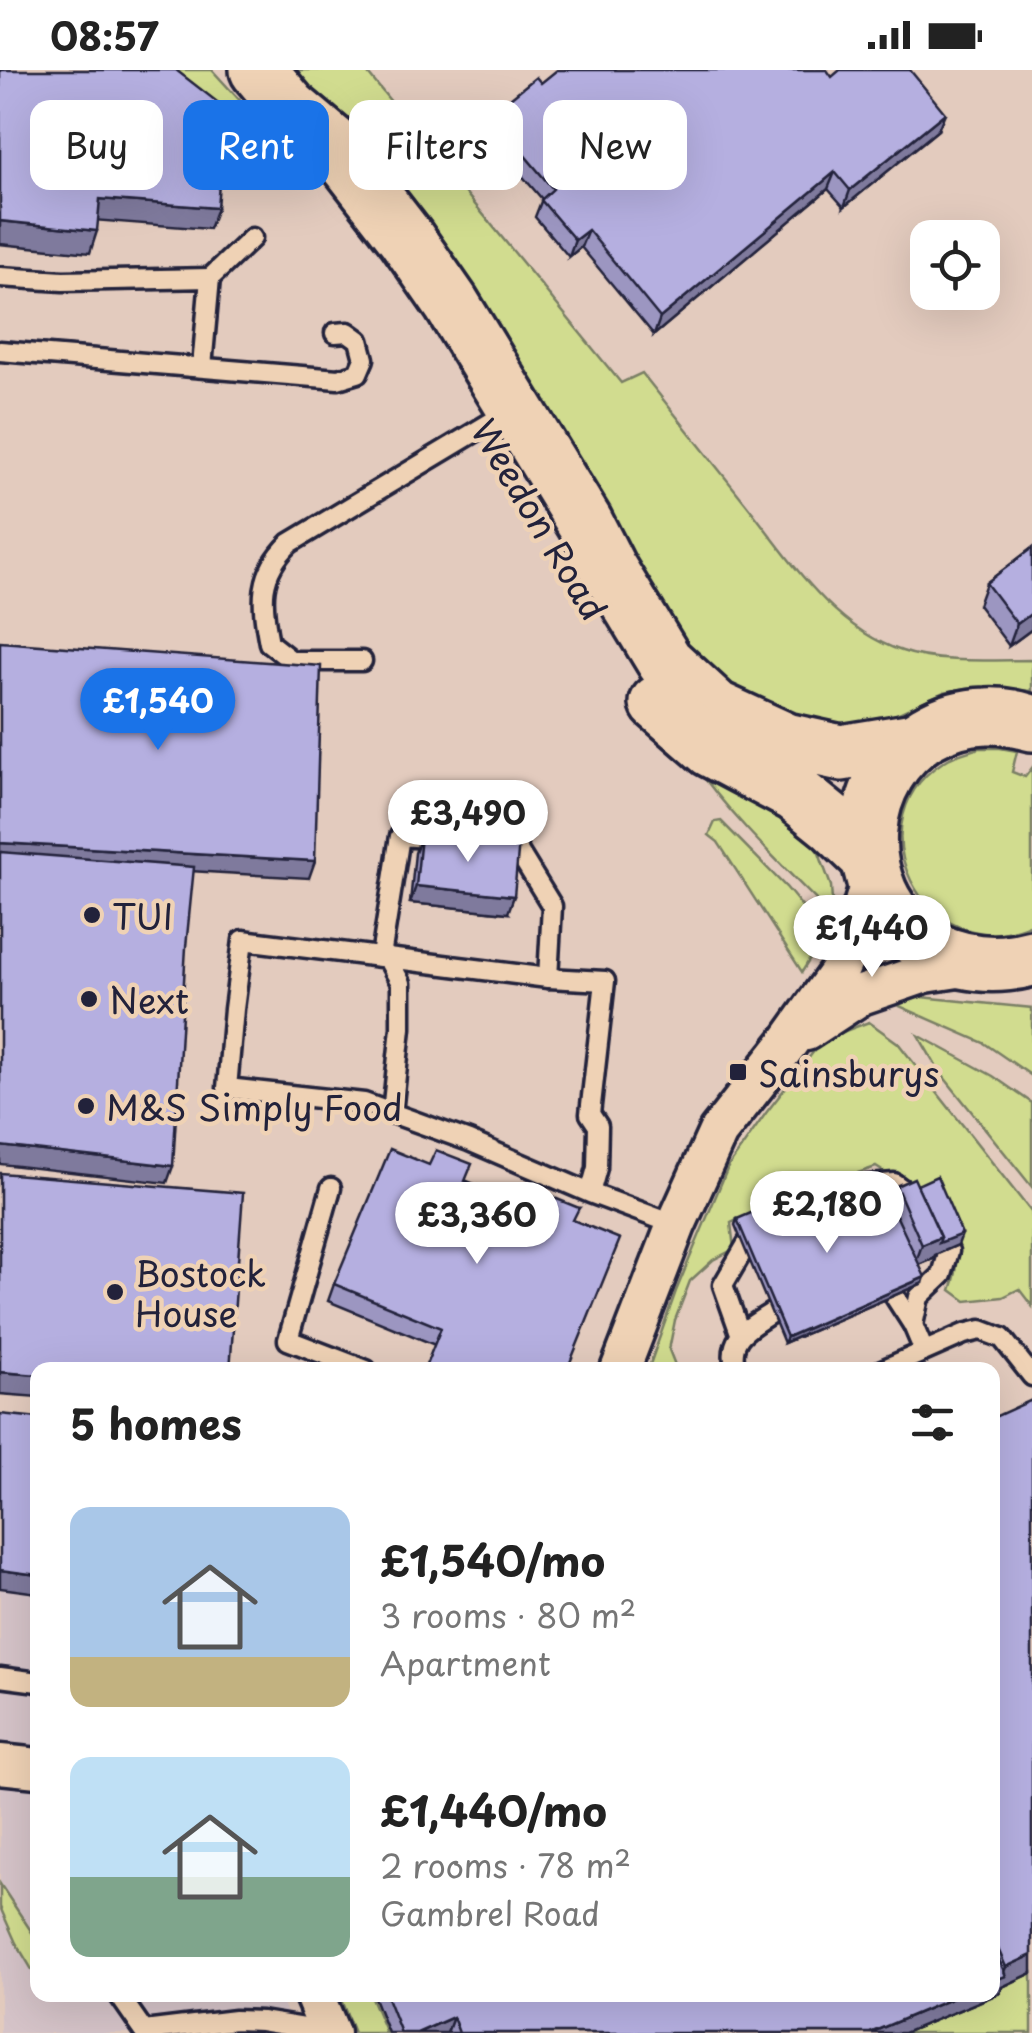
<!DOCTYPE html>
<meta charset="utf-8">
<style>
:root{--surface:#fff;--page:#f2f2f2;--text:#222;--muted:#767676;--accent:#1a73e8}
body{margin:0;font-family:"Playpen Sans",sans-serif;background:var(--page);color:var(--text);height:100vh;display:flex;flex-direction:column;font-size:38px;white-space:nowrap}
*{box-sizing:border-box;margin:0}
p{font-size:32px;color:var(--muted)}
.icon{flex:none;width:55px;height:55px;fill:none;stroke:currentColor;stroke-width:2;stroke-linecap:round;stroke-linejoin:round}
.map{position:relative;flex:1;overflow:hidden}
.sheet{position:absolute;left:30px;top:1292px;width:970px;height:640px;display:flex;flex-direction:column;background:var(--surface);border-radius:20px;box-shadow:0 10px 40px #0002}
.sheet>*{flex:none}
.hud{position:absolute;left:30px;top:30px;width:972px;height:90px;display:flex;gap:20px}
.fabs{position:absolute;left:910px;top:150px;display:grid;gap:20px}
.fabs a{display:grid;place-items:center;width:90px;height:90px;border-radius:20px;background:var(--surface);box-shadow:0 10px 40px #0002;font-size:50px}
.price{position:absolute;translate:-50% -85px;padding:0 22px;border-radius:35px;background:#fff;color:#222;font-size:32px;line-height:65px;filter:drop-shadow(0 2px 5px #0008)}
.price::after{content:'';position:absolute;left:50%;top:60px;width:30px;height:22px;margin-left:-15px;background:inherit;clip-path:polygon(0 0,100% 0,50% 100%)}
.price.on{background:var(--accent);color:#fff}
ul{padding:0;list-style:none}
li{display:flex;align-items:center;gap:30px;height:250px;padding:0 40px}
li span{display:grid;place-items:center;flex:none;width:280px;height:200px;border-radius:20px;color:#555}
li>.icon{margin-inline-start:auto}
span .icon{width:120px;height:120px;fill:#fffc;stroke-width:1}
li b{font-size:42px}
h2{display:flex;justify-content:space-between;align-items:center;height:120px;padding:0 40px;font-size:42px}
.chip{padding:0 35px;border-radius:20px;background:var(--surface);box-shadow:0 10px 40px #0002;font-size:35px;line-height:90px}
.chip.on{background:var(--accent);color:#fff}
.status{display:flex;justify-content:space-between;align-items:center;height:70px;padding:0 50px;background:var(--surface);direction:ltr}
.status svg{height:28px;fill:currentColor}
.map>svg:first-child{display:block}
.built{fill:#d5c3c8}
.green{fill:#d1dc8f;stroke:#7a7f65;stroke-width:2.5}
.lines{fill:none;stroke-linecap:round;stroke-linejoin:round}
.lane-casing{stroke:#22223b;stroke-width:25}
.street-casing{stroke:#22223b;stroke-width:45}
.primary-casing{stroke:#22223b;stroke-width:62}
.lane{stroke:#efd2b5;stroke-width:18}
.street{stroke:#efd2b5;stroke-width:38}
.primary{stroke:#efd2b5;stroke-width:55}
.wall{fill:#9c96c1;stroke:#22223b;stroke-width:2.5}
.shaded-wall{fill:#7f7a9d;stroke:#22223b;stroke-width:2.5}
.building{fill:#b5afe0;stroke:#22223b;stroke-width:2.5}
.poi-dot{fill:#22223b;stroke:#efd2b5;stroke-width:4}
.labels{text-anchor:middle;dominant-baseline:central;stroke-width:9;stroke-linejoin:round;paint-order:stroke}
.street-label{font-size:35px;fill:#22223b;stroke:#efd2b5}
.poi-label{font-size:35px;fill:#22223b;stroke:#efd2b5;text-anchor:start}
</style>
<div class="status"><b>08:57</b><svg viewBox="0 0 49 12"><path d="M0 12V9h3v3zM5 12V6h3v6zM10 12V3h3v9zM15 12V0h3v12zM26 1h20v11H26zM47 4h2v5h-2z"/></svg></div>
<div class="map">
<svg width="1032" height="1963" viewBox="0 0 1032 1963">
<rect width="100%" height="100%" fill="#e3cbbe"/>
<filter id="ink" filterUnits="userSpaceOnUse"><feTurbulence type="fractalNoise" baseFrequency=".01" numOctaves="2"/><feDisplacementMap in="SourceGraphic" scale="20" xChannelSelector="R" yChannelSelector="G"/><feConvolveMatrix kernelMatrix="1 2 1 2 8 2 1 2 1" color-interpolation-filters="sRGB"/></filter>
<g filter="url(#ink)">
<polygon class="built" points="0,1362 37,1366 38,1925 280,1925 294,1963 0,1963"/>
<g class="green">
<polygon points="140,0 212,0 276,70 277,82 264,88 233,46 217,60"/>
<path d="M282 0H365L621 313 642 303C677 347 712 391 747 435 790 490 833 558 902 581 938 594 993 590 1032 590V621L973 617 944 622 871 656 836 662 685 600Z"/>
<path d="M980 678H1000L1017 681 1012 702 1025 707 1032 698V854C924 903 845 745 950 688 959 684 970 681 980 678Z"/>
<path d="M692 691 800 757 819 783 831 816 833 847C784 797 732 749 692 691Z"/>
<polygon points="721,751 786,817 818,856 813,884 802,902 718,772 709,765 715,752"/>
<polygon points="921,927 1032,938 1032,1006 984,973 897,935"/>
<path d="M869 952 898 973 1032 1143V1236L1019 1219 1003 1227 966 1231 951 1220C967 1176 950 1158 933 1118 911 1114 894 1109 876 1097L852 1105 826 1101 804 1112 776 1131 731 1153 734 1179 713 1190 690 1211 675 1250 669 1280 677 1300H648L676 1221 728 1097 766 1043 818 976 837 964Z"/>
<polygon points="918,965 993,1006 1032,1033 1032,1117 939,1001"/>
<polygon points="0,1814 37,1870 37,1908 16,1873 0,1837"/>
<polygon points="1032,1903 1032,1963 904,1963 999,1923 998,1919"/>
<polygon points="339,1925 370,1925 386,1963 354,1963"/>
</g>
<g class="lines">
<g class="lane-casing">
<g id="lane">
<polyline points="0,207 63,211 210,208 202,297"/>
<polyline points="210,208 252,168"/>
<polyline points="0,281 338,309 358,303 364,289 359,270 348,262 335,263"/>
<path d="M362 591H292L269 573C261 532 258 504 290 473L510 341"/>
<polyline points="499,773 514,774 552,836 548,908"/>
<polyline points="381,886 400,766 443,769"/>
<polyline points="386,886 401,913 401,958 392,1043"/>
<polyline points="331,1118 288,1270 366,1300"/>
<polyline points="590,1123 597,1098 598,1056 590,1044 605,911 548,908 243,870 234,939 227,1018 364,1033 469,1071 590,1123 676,1155"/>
<polyline points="818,1135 858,1116 894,1113 913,1127"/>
<polyline points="895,1227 913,1255 924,1281"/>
<polyline points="913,1255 919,1227 942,1205 949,1181 938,1160"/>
<polyline points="740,1263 723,1215 751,1167 759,1164"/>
<path d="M736 1300C726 1268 748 1258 771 1243"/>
<polyline points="882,1300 964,1264 981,1260 1002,1268 1032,1306"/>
<polyline points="0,1607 38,1612"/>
<polyline points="119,1925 144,1961 235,1950 261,1951 329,1962"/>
</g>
</g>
<g class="street-casing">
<g id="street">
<polyline points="806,961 861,925 925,903 971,896"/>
<polyline points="620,1300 676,1155 718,1062 789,972 838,903 854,866 872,806"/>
<polyline points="0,1694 38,1698"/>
<polyline points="314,1925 330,1963"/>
</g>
</g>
<g class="primary-casing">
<g id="primary">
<polyline points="258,0 290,38 334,75 406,168 451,233 585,453 608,498 665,592 716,639 786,671 841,683 915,671"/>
<polyline points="658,633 711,679 796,724 832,753 868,787"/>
<path d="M1032 653C1017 649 1003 645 987 646 896 648 845 742 879 822 890 847 911 869 936 881 967 895 999 897 1032 888"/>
</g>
</g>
<use href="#lane" class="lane"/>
<use href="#street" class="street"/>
<use href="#primary" class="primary"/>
</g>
<g class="wall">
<polygon points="832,7 938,60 844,137 828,119 654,265 581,177 569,187 535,147 542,129 490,68 495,56 493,54 499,37 541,13"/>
<polygon points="1032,478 1032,559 1009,576 978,535 986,513"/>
<polygon points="421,766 508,843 410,833 415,783"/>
<polygon points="429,1095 536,1140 579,1138 435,1275 328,1231 334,1214"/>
<polygon points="917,1115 958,1175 935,1185 933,1189 919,1195 923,1213 784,1273 735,1155 737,1149 849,1148 890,1132 896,1116"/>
<polygon points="992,1348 1032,1903 1002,1917 1000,1923 904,1963 388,1963 373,1925 992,1925"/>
</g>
<g class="shaded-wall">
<polygon points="945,43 938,60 844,137 850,120"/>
<polygon points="835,102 828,119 654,265 660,248"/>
<polygon points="100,129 217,138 209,159 92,150"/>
<polygon points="0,151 97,161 90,183 0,174"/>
<polygon points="588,160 581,177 569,187 575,170"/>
<polygon points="1032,543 1032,559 1009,576 1017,554"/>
<polygon points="0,773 315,791 309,808 0,790"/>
<polygon points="416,816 514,826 508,843 410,833"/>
<polygon points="0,1076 173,1096 167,1113 0,1094"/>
<polygon points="962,1164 958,1175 935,1185 933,1189 914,1197 922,1175 941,1167"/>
<polygon points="925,1207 923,1213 784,1273 787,1267"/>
<polygon points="186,1297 224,1300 185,1300"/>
<polygon points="0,1302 38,1305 38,1327 0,1324"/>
<polygon points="0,1500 38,1505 38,1523 0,1518"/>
<polygon points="1032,1885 1032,1903 1002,1917 1000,1923 904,1963 870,1963 960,1925 992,1925 992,1911 1002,1907 1006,1897"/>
<polygon points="453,1947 447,1963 417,1963"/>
</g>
<g class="building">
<polygon points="0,0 176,0 225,38 217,138 100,129 97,161 0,151"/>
<polygon points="557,0 827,0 832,7 840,0 910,0 945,43 850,120 835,102 660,248 588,160 575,170 541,130 553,119 496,51 505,44 499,37 536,7 541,13"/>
<polygon points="1032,478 1032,543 1017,554 986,513"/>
<polygon points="0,572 321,596 315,791 0,773"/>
<polygon points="421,766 519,771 514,826 416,816"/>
<polygon points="0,782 194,797 186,877 173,1096 0,1076"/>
<polygon points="390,1079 429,1095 436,1080 472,1094 465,1111 536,1140 542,1123 579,1138 573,1150 620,1169 567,1300 424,1300 441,1258 334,1214"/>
<polygon points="0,1103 243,1123 230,1300 186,1297 186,1300 38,1300 38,1305 0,1302"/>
<polygon points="937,1106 962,1164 939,1173 941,1167 917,1115"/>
<polygon points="914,1108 941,1167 922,1175 896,1116"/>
<polygon points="831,1109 849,1148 890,1132 925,1207 787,1267 737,1149"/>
<polygon points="1032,1330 1032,1885 1006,1897 992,1865 992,1348"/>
<polygon points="0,1344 38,1348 38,1505 0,1500"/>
<polygon points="992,1874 1006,1906 992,1911"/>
<polygon points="386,1925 960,1925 870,1963 459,1963 453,1947 417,1963 401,1963"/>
</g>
</g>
<g class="poi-dot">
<circle cx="92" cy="845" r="10"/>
<circle cx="89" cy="929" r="10"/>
<rect x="728" y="992" width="20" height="20" rx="5"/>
<circle cx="86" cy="1036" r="10"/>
<circle cx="115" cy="1222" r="10"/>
</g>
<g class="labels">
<g class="street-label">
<text transform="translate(540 449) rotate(59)">Weedon Road</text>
</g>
<g class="poi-label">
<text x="112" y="845">TUI</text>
<text x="109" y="929">Next</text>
<text x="758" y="1002">Sainsburys</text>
<text x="106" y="1036">M&amp;S Simply Food</text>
<text x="135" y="1202">Bostock<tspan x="135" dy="40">House</tspan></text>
</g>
</g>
</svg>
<div class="fabs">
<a><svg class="icon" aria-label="locate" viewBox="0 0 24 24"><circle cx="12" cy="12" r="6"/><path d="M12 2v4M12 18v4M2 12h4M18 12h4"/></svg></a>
</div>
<b class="price on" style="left:158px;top:683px">£1,540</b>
<b class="price" style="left:468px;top:795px">£3,490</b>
<b class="price" style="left:872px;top:910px">£1,440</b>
<b class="price" style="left:827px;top:1186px">£2,180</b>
<b class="price" style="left:477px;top:1197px">£3,360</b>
<div class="hud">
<a class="chip">Buy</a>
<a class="chip on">Rent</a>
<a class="chip">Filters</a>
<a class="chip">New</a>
</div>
<section class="sheet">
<h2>5 homes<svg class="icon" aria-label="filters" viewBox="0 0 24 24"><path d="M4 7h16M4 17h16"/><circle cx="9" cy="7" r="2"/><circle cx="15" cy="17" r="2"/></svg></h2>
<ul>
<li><span style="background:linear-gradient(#a9c7e8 75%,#c2b280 0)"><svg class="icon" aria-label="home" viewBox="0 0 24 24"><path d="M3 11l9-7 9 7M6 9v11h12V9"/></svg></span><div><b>£1,540/mo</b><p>3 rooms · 80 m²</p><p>Apartment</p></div></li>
<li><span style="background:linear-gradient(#bfe0f5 60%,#7fa58c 0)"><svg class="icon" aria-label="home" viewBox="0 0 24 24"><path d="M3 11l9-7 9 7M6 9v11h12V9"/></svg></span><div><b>£1,440/mo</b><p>2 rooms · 78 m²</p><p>Gambrel Road</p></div></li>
</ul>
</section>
</div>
